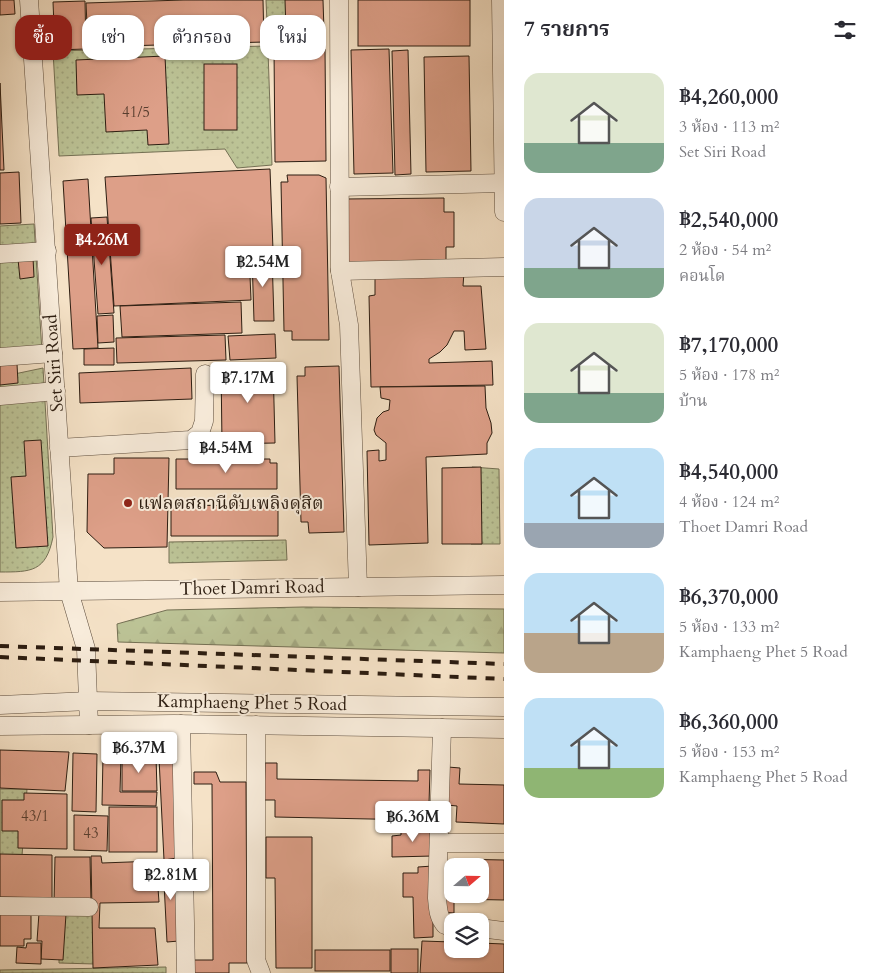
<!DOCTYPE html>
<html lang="th">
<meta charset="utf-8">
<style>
:root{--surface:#fff;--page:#f7f7f7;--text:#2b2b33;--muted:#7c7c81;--accent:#8f2418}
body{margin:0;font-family:Cardo,"Noto Serif Thai",serif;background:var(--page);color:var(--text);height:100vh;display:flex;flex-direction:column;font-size:19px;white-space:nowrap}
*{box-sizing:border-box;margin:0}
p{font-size:16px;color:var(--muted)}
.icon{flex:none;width:28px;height:28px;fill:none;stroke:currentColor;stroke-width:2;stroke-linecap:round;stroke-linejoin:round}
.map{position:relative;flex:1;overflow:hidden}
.side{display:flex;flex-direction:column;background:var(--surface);width:375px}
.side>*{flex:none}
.hud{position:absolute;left:15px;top:15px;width:414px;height:45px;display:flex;gap:10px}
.needle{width:32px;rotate:70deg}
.controls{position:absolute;left:444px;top:858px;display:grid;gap:10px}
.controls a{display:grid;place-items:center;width:45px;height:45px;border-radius:10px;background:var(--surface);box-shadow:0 1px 4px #0004;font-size:25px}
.price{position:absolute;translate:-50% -42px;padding:0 11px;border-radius:5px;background:#fff;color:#222;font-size:16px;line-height:32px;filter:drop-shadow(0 1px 2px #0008)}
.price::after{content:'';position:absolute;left:50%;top:30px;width:15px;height:11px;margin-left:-8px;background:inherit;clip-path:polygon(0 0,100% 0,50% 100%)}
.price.selected{background:var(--accent);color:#fff}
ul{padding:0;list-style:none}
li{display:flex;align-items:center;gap:15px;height:125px;padding:0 20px}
li span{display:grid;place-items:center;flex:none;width:140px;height:100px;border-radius:15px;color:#555}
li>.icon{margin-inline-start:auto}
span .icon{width:60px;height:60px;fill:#fffc;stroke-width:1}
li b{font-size:21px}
h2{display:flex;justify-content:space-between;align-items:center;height:60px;padding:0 20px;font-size:21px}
.pill{padding:0 18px;border-radius:15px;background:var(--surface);box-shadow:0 1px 4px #0004;font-size:18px;line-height:45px}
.pill.selected{background:var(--accent);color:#fff}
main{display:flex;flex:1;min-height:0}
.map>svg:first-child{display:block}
.forest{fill:url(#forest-firs);stroke:#747054}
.park{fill:url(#park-dots);stroke:#747054}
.building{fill:#dd9f88;stroke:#2c1d11}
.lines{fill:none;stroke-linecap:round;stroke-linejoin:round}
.minor-casing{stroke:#5e4e3e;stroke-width:19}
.minor{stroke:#f8ecdb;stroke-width:18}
.rail{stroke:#2c1d11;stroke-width:4;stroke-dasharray:9 9;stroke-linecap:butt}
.poi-dot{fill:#8f2418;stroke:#f8ecdb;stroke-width:2}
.labels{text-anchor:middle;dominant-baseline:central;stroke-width:4;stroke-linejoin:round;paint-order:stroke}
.number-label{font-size:15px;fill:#583e2f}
.street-label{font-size:18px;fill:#2c1d11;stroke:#f8ecdb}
.poi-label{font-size:18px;fill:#2c1d11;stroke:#f8ecdb;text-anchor:start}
</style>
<main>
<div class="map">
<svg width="504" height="973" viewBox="0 0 504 973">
<defs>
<pattern id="forest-firs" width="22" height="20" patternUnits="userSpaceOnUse" patternTransform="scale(1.25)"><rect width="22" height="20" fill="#bcc396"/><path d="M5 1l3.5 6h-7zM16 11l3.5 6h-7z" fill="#a2a780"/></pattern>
<pattern id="park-dots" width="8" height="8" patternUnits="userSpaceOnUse" patternTransform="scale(1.25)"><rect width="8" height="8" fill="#bcc396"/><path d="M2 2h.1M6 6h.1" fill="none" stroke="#a2a780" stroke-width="1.8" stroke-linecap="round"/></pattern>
</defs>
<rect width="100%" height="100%" fill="#f5e2c7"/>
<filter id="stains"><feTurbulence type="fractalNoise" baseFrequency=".004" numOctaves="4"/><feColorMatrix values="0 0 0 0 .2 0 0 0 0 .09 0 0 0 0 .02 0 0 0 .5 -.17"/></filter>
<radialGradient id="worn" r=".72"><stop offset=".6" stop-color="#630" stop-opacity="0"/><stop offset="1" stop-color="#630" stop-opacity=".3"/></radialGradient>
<polygon class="forest" points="303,607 504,609 504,653 118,642 117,624 167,610"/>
<g class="park">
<polygon points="266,0 290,0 292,51 268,51 272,165 237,168 225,149 59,156 53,51 268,46"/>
<polygon points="34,224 42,352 0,353 0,226"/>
<path d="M43 368 53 537C46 572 31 572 0 572V377Z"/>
<polygon points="472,467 499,469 500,544 471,544"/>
<polygon points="286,540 287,560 169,563 169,542"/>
<polygon points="0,789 27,789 22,856 0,858"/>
<polygon points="59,915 96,915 95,964 59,963"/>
<polygon points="166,967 166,973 0,973 0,970"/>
</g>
<g class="building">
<polygon points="0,0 14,0 15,14 0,15"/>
<polygon points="184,0 263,0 264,42 88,47 86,3"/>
<polygon points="285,0 323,0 324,31 286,31"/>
<rect x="358" y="0" width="112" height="46"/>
<polygon points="85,1 86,49 55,50 53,2"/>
<polygon points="274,49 325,49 326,161 275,162"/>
<polygon points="389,49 393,173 354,174 351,50"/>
<polygon points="408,50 411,174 395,175 392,51"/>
<polygon points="165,56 169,144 148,145 147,130 106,132 104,94 77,95 76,60"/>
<polygon points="469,56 471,171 426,172 424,57"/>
<rect x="204" y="64" width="33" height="66"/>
<polygon points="0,83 4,170 0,170"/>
<polygon points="270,169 273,250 249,252 251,300 114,306 105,177"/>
<polygon points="19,172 21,223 0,224 0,173"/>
<polygon points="287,175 319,175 326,178 329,340 292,340 292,331 284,331 281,182 288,182"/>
<polygon points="88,179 98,348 73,349 63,181"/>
<polygon points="444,198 444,212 454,212 454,247 446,247 446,263 346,264 345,199"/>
<polygon points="107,217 114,313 98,314 91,218"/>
<polygon points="272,255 274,321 254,321 252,256"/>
<polygon points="33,258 34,277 20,279 18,259"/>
<polygon points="464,272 463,286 481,286 486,349 465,350 464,331 454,331 447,345 440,352 429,359 429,363 492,361 493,385 371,387 369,296 375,295 375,277"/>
<polygon points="241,302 242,333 122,337 120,306"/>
<polygon points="113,315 114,342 98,343 97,316"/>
<polygon points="275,334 276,358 230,360 228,336"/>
<polygon points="225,335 226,360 117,363 116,338"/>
<polygon points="114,348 114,365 84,365 84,349"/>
<polygon points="273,363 275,443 222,444 221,365"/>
<polygon points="17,364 18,383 0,385 0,365"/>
<polygon points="339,366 344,532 309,533 308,522 301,522 297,376 305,376 305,367"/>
<polygon points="191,368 192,399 80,403 79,373"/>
<polygon points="485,386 486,408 491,423 492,433 487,443 487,454 426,457 428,543 369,545 367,451 379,450 379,461 386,460 386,443 376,435 374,430 377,418 383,412 389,410 390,400 381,398 380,387"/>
<polygon points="41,440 48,546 16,548 11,477 26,476 24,441"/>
<polygon points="114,458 169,458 167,547 104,548 87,532 88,474 114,474"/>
<polygon points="176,459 270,459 270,463 277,463 277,489 176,489"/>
<polygon points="481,467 482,544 442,544 442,468"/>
<polygon points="171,505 271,506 271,510 278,510 278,536 171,536"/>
<polygon points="0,750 69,752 65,791 0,788"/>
<polygon points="73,753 97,754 96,812 72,811"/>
<polygon points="103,756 121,756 120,792 157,792 156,806 102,805"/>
<polygon points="122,756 156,756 157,791 122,791"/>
<polygon points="159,758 174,758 177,858 164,860"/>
<polygon points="265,763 277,763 277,779 418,781 418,770 430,770 429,804 419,804 418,820 275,817 275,800 264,800"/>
<polygon points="448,767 460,768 459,784 504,785 504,824 456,822 457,806 447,805"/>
<polygon points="194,772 216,772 220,782 246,782 247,963 229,963 229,973 194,973 194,960 213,960 212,784 194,784"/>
<polygon points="24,793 67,794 67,849 18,848 18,831 2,831 2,800 24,800"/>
<rect x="109" y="807" width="48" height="45"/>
<polygon points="74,815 108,816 107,851 74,850"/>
<polygon points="432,828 433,856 392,857 392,836 401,835 401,829"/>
<polygon points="266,837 312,837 312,968 276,968 275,878 266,878"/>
<polygon points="0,854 52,855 52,898 0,897"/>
<polygon points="91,856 101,856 102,863 156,861 159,902 100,903 99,928 155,928 158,965 93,968"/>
<polygon points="55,857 90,857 91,904 54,903"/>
<polygon points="453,859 504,860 504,900 454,899 454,913 440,912 440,874 452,874 452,894 480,894 480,866 453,866"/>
<polygon points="163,863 177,863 179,941 167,942"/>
<polygon points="433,866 433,937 414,938 413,897 403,897 403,873 418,873 418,867"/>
<polygon points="39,913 66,914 63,960 41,959 42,941 37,941"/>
<polygon points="0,914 31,915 31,939 24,939 24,946 0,946"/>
<polygon points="422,941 452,942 452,949 480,949 480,943 504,944 504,973 420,973"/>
<polygon points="27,943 41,943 41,964 16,963 17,947 26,948"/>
<rect x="391" y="949" width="27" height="24"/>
<rect x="315" y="950" width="75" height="21"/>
</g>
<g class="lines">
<g class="minor-casing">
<g id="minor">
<polyline points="29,0 69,591 86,649 89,725"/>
<polyline points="339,0 340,271 349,325 358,587"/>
<polyline points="501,0 504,212"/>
<polyline points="339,187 503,183"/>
<polyline points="0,254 47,251"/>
<polyline points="340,271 504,267"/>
<polyline points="0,357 53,353"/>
<polyline points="0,396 56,391"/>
<polyline points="59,448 191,440 200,433 204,421 205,374"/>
<polyline points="0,592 504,585"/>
<polyline points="0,705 89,701 504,707"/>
<polyline points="181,724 186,973"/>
<polyline points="256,725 256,960 261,973"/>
<polyline points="0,726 174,724 504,729"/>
<path d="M442 728 437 898C438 908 438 917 445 925L452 926"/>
<polyline points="439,843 504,843"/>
<polyline points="0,906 89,907"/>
<polyline points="480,928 504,931"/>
</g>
</g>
<use href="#minor" class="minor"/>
<g class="rail">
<polyline points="0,646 504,664"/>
<polyline points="0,657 504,679"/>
</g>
</g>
<circle class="poi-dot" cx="128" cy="503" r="5"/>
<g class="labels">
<g class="number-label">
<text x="136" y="112">41/5</text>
<text x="35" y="816">43/1</text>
<text x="91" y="833">43</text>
</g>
<g class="street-label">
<text transform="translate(54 363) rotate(-94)">Set Siri Road</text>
<text transform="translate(252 588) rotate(-1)">Thoet Damri Road</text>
<text transform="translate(252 703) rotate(1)">Kamphaeng Phet 5 Road</text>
</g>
<g class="poi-label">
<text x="138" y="503">แฟลตสถานีดับเพลิงดุสิต</text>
</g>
</g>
<rect width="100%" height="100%" filter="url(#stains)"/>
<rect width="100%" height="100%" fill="url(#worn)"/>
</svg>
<div class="controls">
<a><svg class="needle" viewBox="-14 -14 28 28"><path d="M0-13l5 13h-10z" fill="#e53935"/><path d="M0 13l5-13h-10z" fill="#7c7c81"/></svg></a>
<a><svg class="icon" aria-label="layers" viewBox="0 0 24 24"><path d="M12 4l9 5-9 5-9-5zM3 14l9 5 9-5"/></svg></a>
</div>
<b class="price selected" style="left:102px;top:266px">฿4.26M</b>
<b class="price" style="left:263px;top:288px">฿2.54M</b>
<b class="price" style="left:248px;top:404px">฿7.17M</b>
<b class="price" style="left:226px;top:474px">฿4.54M</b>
<b class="price" style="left:139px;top:774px">฿6.37M</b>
<b class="price" style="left:413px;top:843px">฿6.36M</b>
<b class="price" style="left:171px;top:901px">฿2.81M</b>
<div class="hud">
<a class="pill selected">ซื้อ</a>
<a class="pill">เช่า</a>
<a class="pill">ตัวกรอง</a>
<a class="pill">ใหม่</a>
</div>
</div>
<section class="side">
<h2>7 รายการ<svg class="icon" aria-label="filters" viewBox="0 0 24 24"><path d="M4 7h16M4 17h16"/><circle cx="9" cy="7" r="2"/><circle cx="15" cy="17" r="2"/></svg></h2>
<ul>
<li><span style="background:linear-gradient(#dfe7d0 70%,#7fa58c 0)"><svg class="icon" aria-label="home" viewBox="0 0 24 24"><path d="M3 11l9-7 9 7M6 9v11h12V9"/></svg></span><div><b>฿4,260,000</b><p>3 ห้อง · 113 m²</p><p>Set Siri Road</p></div></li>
<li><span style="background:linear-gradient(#c9d6e8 70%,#7fa58c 0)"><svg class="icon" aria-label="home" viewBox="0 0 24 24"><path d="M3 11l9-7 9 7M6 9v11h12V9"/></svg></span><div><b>฿2,540,000</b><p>2 ห้อง · 54 m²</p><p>คอนโด</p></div></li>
<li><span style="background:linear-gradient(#dfe7d0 70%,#7fa58c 0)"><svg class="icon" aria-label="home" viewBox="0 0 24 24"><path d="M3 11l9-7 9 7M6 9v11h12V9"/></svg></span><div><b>฿7,170,000</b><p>5 ห้อง · 178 m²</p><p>บ้าน</p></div></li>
<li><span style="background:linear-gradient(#bfe0f5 75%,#9aa5b1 0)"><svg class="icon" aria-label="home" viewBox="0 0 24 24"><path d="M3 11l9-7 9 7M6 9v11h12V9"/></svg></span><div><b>฿4,540,000</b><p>4 ห้อง · 124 m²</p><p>Thoet Damri Road</p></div></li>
<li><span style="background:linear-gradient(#bfe0f5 60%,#b9a48a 0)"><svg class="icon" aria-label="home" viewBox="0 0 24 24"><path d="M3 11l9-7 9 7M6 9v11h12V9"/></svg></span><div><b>฿6,370,000</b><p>5 ห้อง · 133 m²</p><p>Kamphaeng Phet 5 Road</p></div></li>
<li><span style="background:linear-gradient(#bfe0f5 70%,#8fb573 0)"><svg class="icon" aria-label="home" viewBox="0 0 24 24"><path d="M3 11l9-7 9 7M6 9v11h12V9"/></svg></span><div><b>฿6,360,000</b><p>5 ห้อง · 153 m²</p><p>Kamphaeng Phet 5 Road</p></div></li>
</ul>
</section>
</main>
